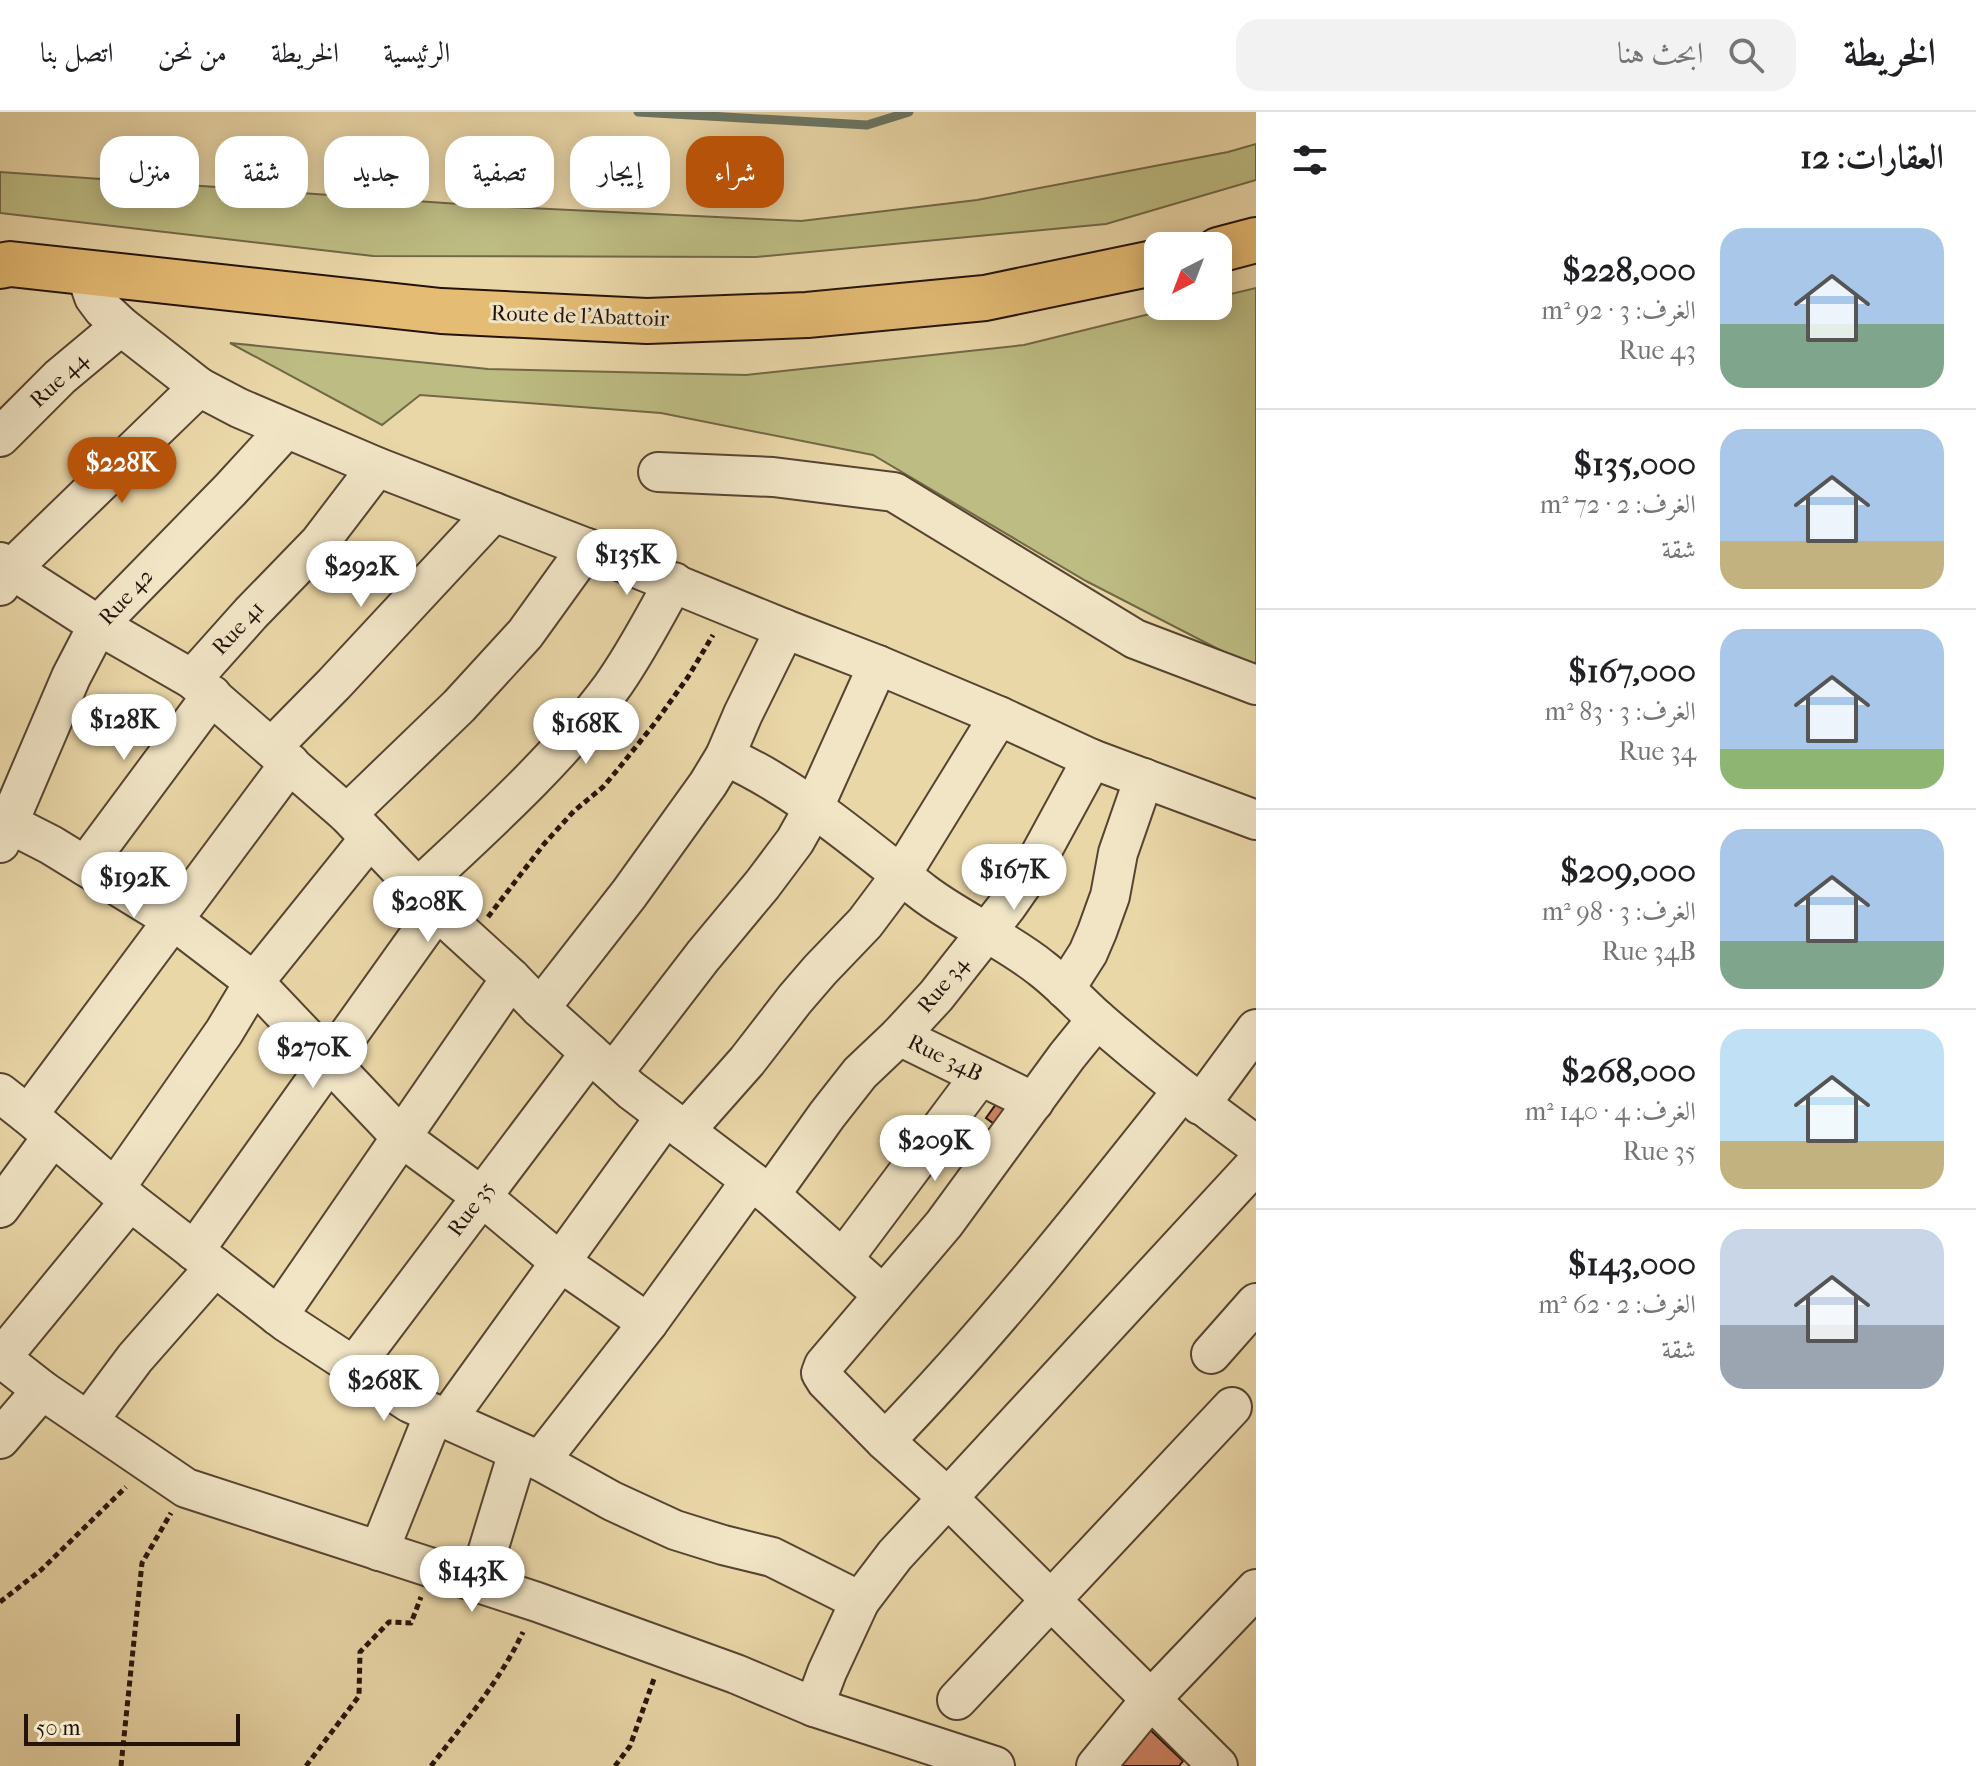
<!DOCTYPE html>
<html lang="ar">
<meta charset="utf-8">
<style>
:root{--surface:#fff;--page:#f2f2f2;--text:#202124;--muted:#757577;--line:#e0e0e0;--accent:#b45309}
body{margin:0;font-family:"IM FELL French Canon",Amiri,serif;background:var(--page);color:var(--text);direction:rtl;height:100vh;display:flex;flex-direction:column;font-size:30px;white-space:nowrap}
*{box-sizing:border-box;margin:0}
p{font-size:26px;color:var(--muted)}
.icon{flex:none;width:44px;height:44px;fill:none;stroke:currentColor;stroke-width:2;stroke-linecap:round;stroke-linejoin:round}
.map{position:relative;flex:1;overflow:hidden;direction:ltr}
.drawer{display:flex;flex-direction:column;background:var(--surface);width:720px}
.drawer>*{flex:none}
.top-card{position:absolute;left:24px;top:24px;width:760px;height:72px;direction:rtl;display:flex;gap:16px}
.needle{width:52px;rotate:222deg}
.tools{position:absolute;left:1144px;top:120px;display:grid;gap:16px}
.tools a{display:grid;place-items:center;width:88px;height:88px;border-radius:16px;background:var(--surface);box-shadow:0 4px 20px #0003;font-size:40px}
.scale{position:absolute;left:24px;bottom:20px;width:216px;box-sizing:border-box;padding-left:8px;border:4px solid #25130a;border-top:0;font-size:22px;line-height:28px;white-space:nowrap;color:#25130a;-webkit-text-stroke:6px #f1e5c6;paint-order:stroke}
.price{position:absolute;translate:-50% -68px;padding:0 18px;border-radius:28px;background:#fff;color:#222;font-size:26px;line-height:52px;filter:drop-shadow(0 2px 4px #0008)}
.price::after{content:'';position:absolute;left:50%;top:48px;width:24px;height:18px;margin-left:-12px;background:inherit;clip-path:polygon(0 0,100% 0,50% 100%)}
.price.on{background:var(--accent);color:#fff}
ul{padding:0;list-style:none}
li{display:flex;align-items:center;gap:24px;height:200px;padding:0 32px}
li+li{border-top:2px solid var(--line)}
li span{display:grid;place-items:center;flex:none;width:224px;height:160px;border-radius:24px;color:#555}
li>.icon{margin-inline-start:auto}
span .icon{width:96px;height:96px;fill:#fffc;stroke-width:1}
li b{font-size:34px}
h2{display:flex;justify-content:space-between;align-items:center;height:96px;padding:0 32px;font-size:34px}
.chip{padding:0 28px;border-radius:24px;background:var(--surface);box-shadow:0 4px 20px #0003;font-size:28px;line-height:72px}
.chip.on{background:var(--accent);color:#fff}
header{display:flex;align-items:center;gap:48px;box-sizing:border-box;height:112px;padding:0 40px;background:var(--surface);border-bottom:2px solid var(--line)}
header strong{font-size:38px}
nav{display:flex;gap:44px;margin-inline-start:auto;font-size:28px}
.search{width:560px;height:72px;background:var(--page);display:flex;align-items:center;gap:20px;box-sizing:border-box;padding:0 28px;border-radius:24px;color:var(--muted);font-size:30px}
main{display:flex;flex:1;min-height:0}
.map>svg:first-child{display:block}
.green{fill:#bdbc83;stroke:#716846;stroke-width:2}
.lines{fill:none;stroke-linecap:round;stroke-linejoin:round}
.stream{stroke:#6b7765;stroke-width:9}
.building{fill:#cd8363;stroke:#25130a;stroke-width:2}
.minor-casing{stroke:#564432;stroke-width:42}
.major-casing{stroke:#25130a;stroke-width:48}
.path{stroke:#25130a;stroke-width:5;stroke-dasharray:6 4;stroke-linecap:butt}
.minor{stroke:#f1e5c6;stroke-width:38}
.major{stroke:#e5bc74;stroke-width:44}
.labels{text-anchor:middle;dominant-baseline:central;stroke-width:6;stroke-linejoin:round;paint-order:stroke}
.street-label{font-size:22px;fill:#25130a;stroke:#f1e5c6}
</style>
<header>
<strong>الخريطة</strong>
<div class="search"><svg class="icon" aria-label="search" viewBox="0 0 24 24"><circle cx="10" cy="10" r="6"/><path d="M15 15l6 6"/></svg>ابحث هنا</div>
<nav><a>الرئيسية</a><a>الخريطة</a><a>من نحن</a><a>اتصل بنا</a></nav>
</header>
<main>
<section class="drawer">
<h2>العقارات: 12<svg class="icon" aria-label="filters" viewBox="0 0 24 24"><path d="M4 7h16M4 17h16"/><circle cx="9" cy="7" r="2"/><circle cx="15" cy="17" r="2"/></svg></h2>
<ul>
<li><span style="background:linear-gradient(#a9c7e8 60%,#7fa58c 0)"><svg class="icon" aria-label="home" viewBox="0 0 24 24"><path d="M3 11l9-7 9 7M6 9v11h12V9"/></svg></span><div><b>$228,000</b><p>الغرف: 3 · 92 m²</p><p>Rue 43</p></div></li>
<li><span style="background:linear-gradient(#a9c7e8 70%,#c2b280 0)"><svg class="icon" aria-label="home" viewBox="0 0 24 24"><path d="M3 11l9-7 9 7M6 9v11h12V9"/></svg></span><div><b>$135,000</b><p>الغرف: 2 · 72 m²</p><p>شقة</p></div></li>
<li><span style="background:linear-gradient(#a9c7e8 75%,#8fb573 0)"><svg class="icon" aria-label="home" viewBox="0 0 24 24"><path d="M3 11l9-7 9 7M6 9v11h12V9"/></svg></span><div><b>$167,000</b><p>الغرف: 3 · 83 m²</p><p>Rue 34</p></div></li>
<li><span style="background:linear-gradient(#a9c7e8 70%,#7fa58c 0)"><svg class="icon" aria-label="home" viewBox="0 0 24 24"><path d="M3 11l9-7 9 7M6 9v11h12V9"/></svg></span><div><b>$209,000</b><p>الغرف: 3 · 98 m²</p><p>Rue 34B</p></div></li>
<li><span style="background:linear-gradient(#bfe0f5 70%,#c2b280 0)"><svg class="icon" aria-label="home" viewBox="0 0 24 24"><path d="M3 11l9-7 9 7M6 9v11h12V9"/></svg></span><div><b>$268,000</b><p>الغرف: 4 · 140 m²</p><p>Rue 35</p></div></li>
<li><span style="background:linear-gradient(#c9d6e8 60%,#9aa5b1 0)"><svg class="icon" aria-label="home" viewBox="0 0 24 24"><path d="M3 11l9-7 9 7M6 9v11h12V9"/></svg></span><div><b>$143,000</b><p>الغرف: 2 · 62 m²</p><p>شقة</p></div></li>
</ul>
</section>
<div class="map">
<svg width="1256" height="1654" viewBox="0 0 1256 1654">
<rect width="100%" height="100%" fill="#ead7a8"/>
<filter id="stains"><feTurbulence type="fractalNoise" baseFrequency=".0025" numOctaves="4"/><feColorMatrix values="0 0 0 0 .2 0 0 0 0 .09 0 0 0 0 .02 0 0 0 .5 -.17"/></filter>
<radialGradient id="worn" r=".72"><stop offset=".6" stop-color="#630" stop-opacity="0"/><stop offset="1" stop-color="#630" stop-opacity=".3"/></radialGradient>
<g class="green">
<polygon points="1256,32 1256,68 1106,112 756,145 373,144 0,101 0,60 488,94 801,109 977,88 1228,40"/>
<polygon points="1256,176 1256,550 1251,554 1086,469 873,343 661,301 420,283 382,313 230,231 488,257 746,263 1024,233 1182,194 1218,194 1218,185"/>
</g>
<g class="lines">
<polyline class="stream" points="638,0 867,13 909,0"/>
</g>
<g class="building">
<polygon points="999,988 1019,1003 1005,1020 986,1006"/>
<polygon points="1141,1609 1183,1649 1179,1654 1110,1654"/>
</g>
<g class="lines">
<g class="minor-casing">
<g id="minor">
<polyline points="85,159 94,185 103,197 121,214 199,275 239,296 377,355 587,436 785,517 878,553 999,604 1092,647 1256,708"/>
<polyline points="0,325 60,265 121,214"/>
<polyline points="658,360 773,365 894,380 1135,527 1256,573"/>
<polyline points="0,450 98,513 192,567 347,702 454,814 511,866 540,896 631,978 770,1083 883,1183"/>
<polyline points="0,474 11,457 199,275"/>
<polyline points="192,567 251,501 319,431 377,355"/>
<polyline points="272,635 334,572 494,400"/>
<path d="M725 644C799 677 860 732 924 781 961 809 1005 827 1041 856 1062 872 1080 892 1099 909 1150 953 1202 994 1256 1033"/>
<polyline points="347,702 459,594 525,522 587,436"/>
<polyline points="0,707 51,733 173,808 211,837 254,870 401,1025 481,1084 560,1150 648,1211"/>
<polyline points="0,731 71,565 98,513 230,378 286,317"/>
<polyline points="85,754 212,583"/>
<path d="M419 775C485 713 557 649 611 576 635 543 654 505 674 470"/>
<polyline points="1065,877 1088,841 1097,820 1110,784 1118,741 1144,666"/>
<polyline points="540,896 629,782 708,672 725,644 743,602 785,517"/>
<polyline points="1097,907 1067,944 944,1112 824,1253 821,1261 826,1269 885,1329 947,1385 1218,1654"/>
<polyline points="899,924 1034,990"/>
<polyline points="613,961 703,844 762,773 795,729 814,695 878,553"/>
<polyline points="0,981 28,1003 130,1089 286,1210 410,1291 540,1349 612,1389 675,1418 723,1433 772,1445 860,1489"/>
<polyline points="1200,993 1256,917"/>
<polyline points="28,1003 290,651"/>
<polyline points="685,1019 747,949 795,887 820,858 865,811 901,763 999,604"/>
<polyline points="115,1076 224,920 254,870 370,726"/>
<polyline points="770,1083 827,1003 860,961 899,924 936,884 1007,794 1030,761 1092,647"/>
<polyline points="0,1096 53,1024"/>
<polyline points="194,1139 438,797"/>
<polyline points="843,1147 980,964"/>
<polyline points="278,1204 511,866"/>
<polyline points="1211,1242 1256,1191"/>
<polyline points="0,1245 42,1278 186,1376 537,1490 736,1562 814,1595 995,1654"/>
<polyline points="1,1246 130,1089"/>
<polyline points="354,1254 590,941"/>
<polyline points="447,1307 665,1005"/>
<polyline points="88,1309 135,1246 215,1155"/>
<polyline points="0,1327 42,1278"/>
<path d="M885 1329C992 1219 1087 1099 1182 979"/>
<polyline points="540,1349 648,1211 750,1070"/>
<polyline points="379,1439 434,1302"/>
<polyline points="478,1471 518,1340"/>
<polyline points="957,1588 1232,1295"/>
<polyline points="814,1595 827,1560 860,1489 895,1443 1256,1052"/>
<polyline points="1096,1654 1151,1587 1256,1477"/>
</g>
</g>
<g class="major-casing">
<g id="major">
<polyline points="1218,138 1256,128"/>
<polyline points="0,154 10,152 441,199 647,209 807,203 985,186 1158,150"/>
</g>
</g>
<g class="path">
<polyline points="488,805 544,732 574,699 603,675 619,656 655,611 688,565 713,523"/>
<polyline points="0,1490 41,1458 126,1375"/>
<polyline points="121,1654 142,1451 171,1401"/>
<polyline points="306,1654 359,1584 360,1540 389,1510 411,1511 421,1485"/>
<path d="M431 1654C464 1611 500 1569 523 1520"/>
<polyline points="615,1654 630,1634 655,1564"/>
</g>
<use href="#minor" class="minor"/>
<use href="#major" class="major"/>
</g>
<g class="labels">
<g class="street-label">
<text transform="translate(580 204) rotate(2)">Route de l’Abattoir</text>
<text transform="translate(59 268) rotate(-43)">Rue 44</text>
<text transform="translate(126 485) rotate(-47)">Rue 42</text>
<text transform="translate(238 516) rotate(-47)">Rue 41</text>
<text transform="translate(943 873) rotate(-50)">Rue 34</text>
<text transform="translate(945 946) rotate(26)">Rue 34B</text>
<text transform="translate(471 1097) rotate(-53)">Rue 35</text>
</g>
</g>
<rect width="100%" height="100%" filter="url(#stains)"/>
<rect width="100%" height="100%" fill="url(#worn)"/>
</svg>
<div class="tools">
<a><svg class="needle" viewBox="-14 -14 28 28"><path d="M0-13l5 13h-10z" fill="#e53935"/><path d="M0 13l5-13h-10z" fill="#757577"/></svg></a>
</div>
<div class="scale">50 m</div>
<b class="price on" style="left:122px;top:393px">$228K</b>
<b class="price" style="left:627px;top:485px">$135K</b>
<b class="price" style="left:361px;top:497px">$292K</b>
<b class="price" style="left:124px;top:650px">$128K</b>
<b class="price" style="left:586px;top:654px">$168K</b>
<b class="price" style="left:1014px;top:800px">$167K</b>
<b class="price" style="left:134px;top:808px">$192K</b>
<b class="price" style="left:428px;top:832px">$208K</b>
<b class="price" style="left:313px;top:978px">$270K</b>
<b class="price" style="left:935px;top:1071px">$209K</b>
<b class="price" style="left:384px;top:1311px">$268K</b>
<b class="price" style="left:472px;top:1502px">$143K</b>
<div class="top-card">
<a class="chip on">شراء</a>
<a class="chip">إيجار</a>
<a class="chip">تصفية</a>
<a class="chip">جديد</a>
<a class="chip">شقة</a>
<a class="chip">منزل</a>
</div>
</div>
</main>
